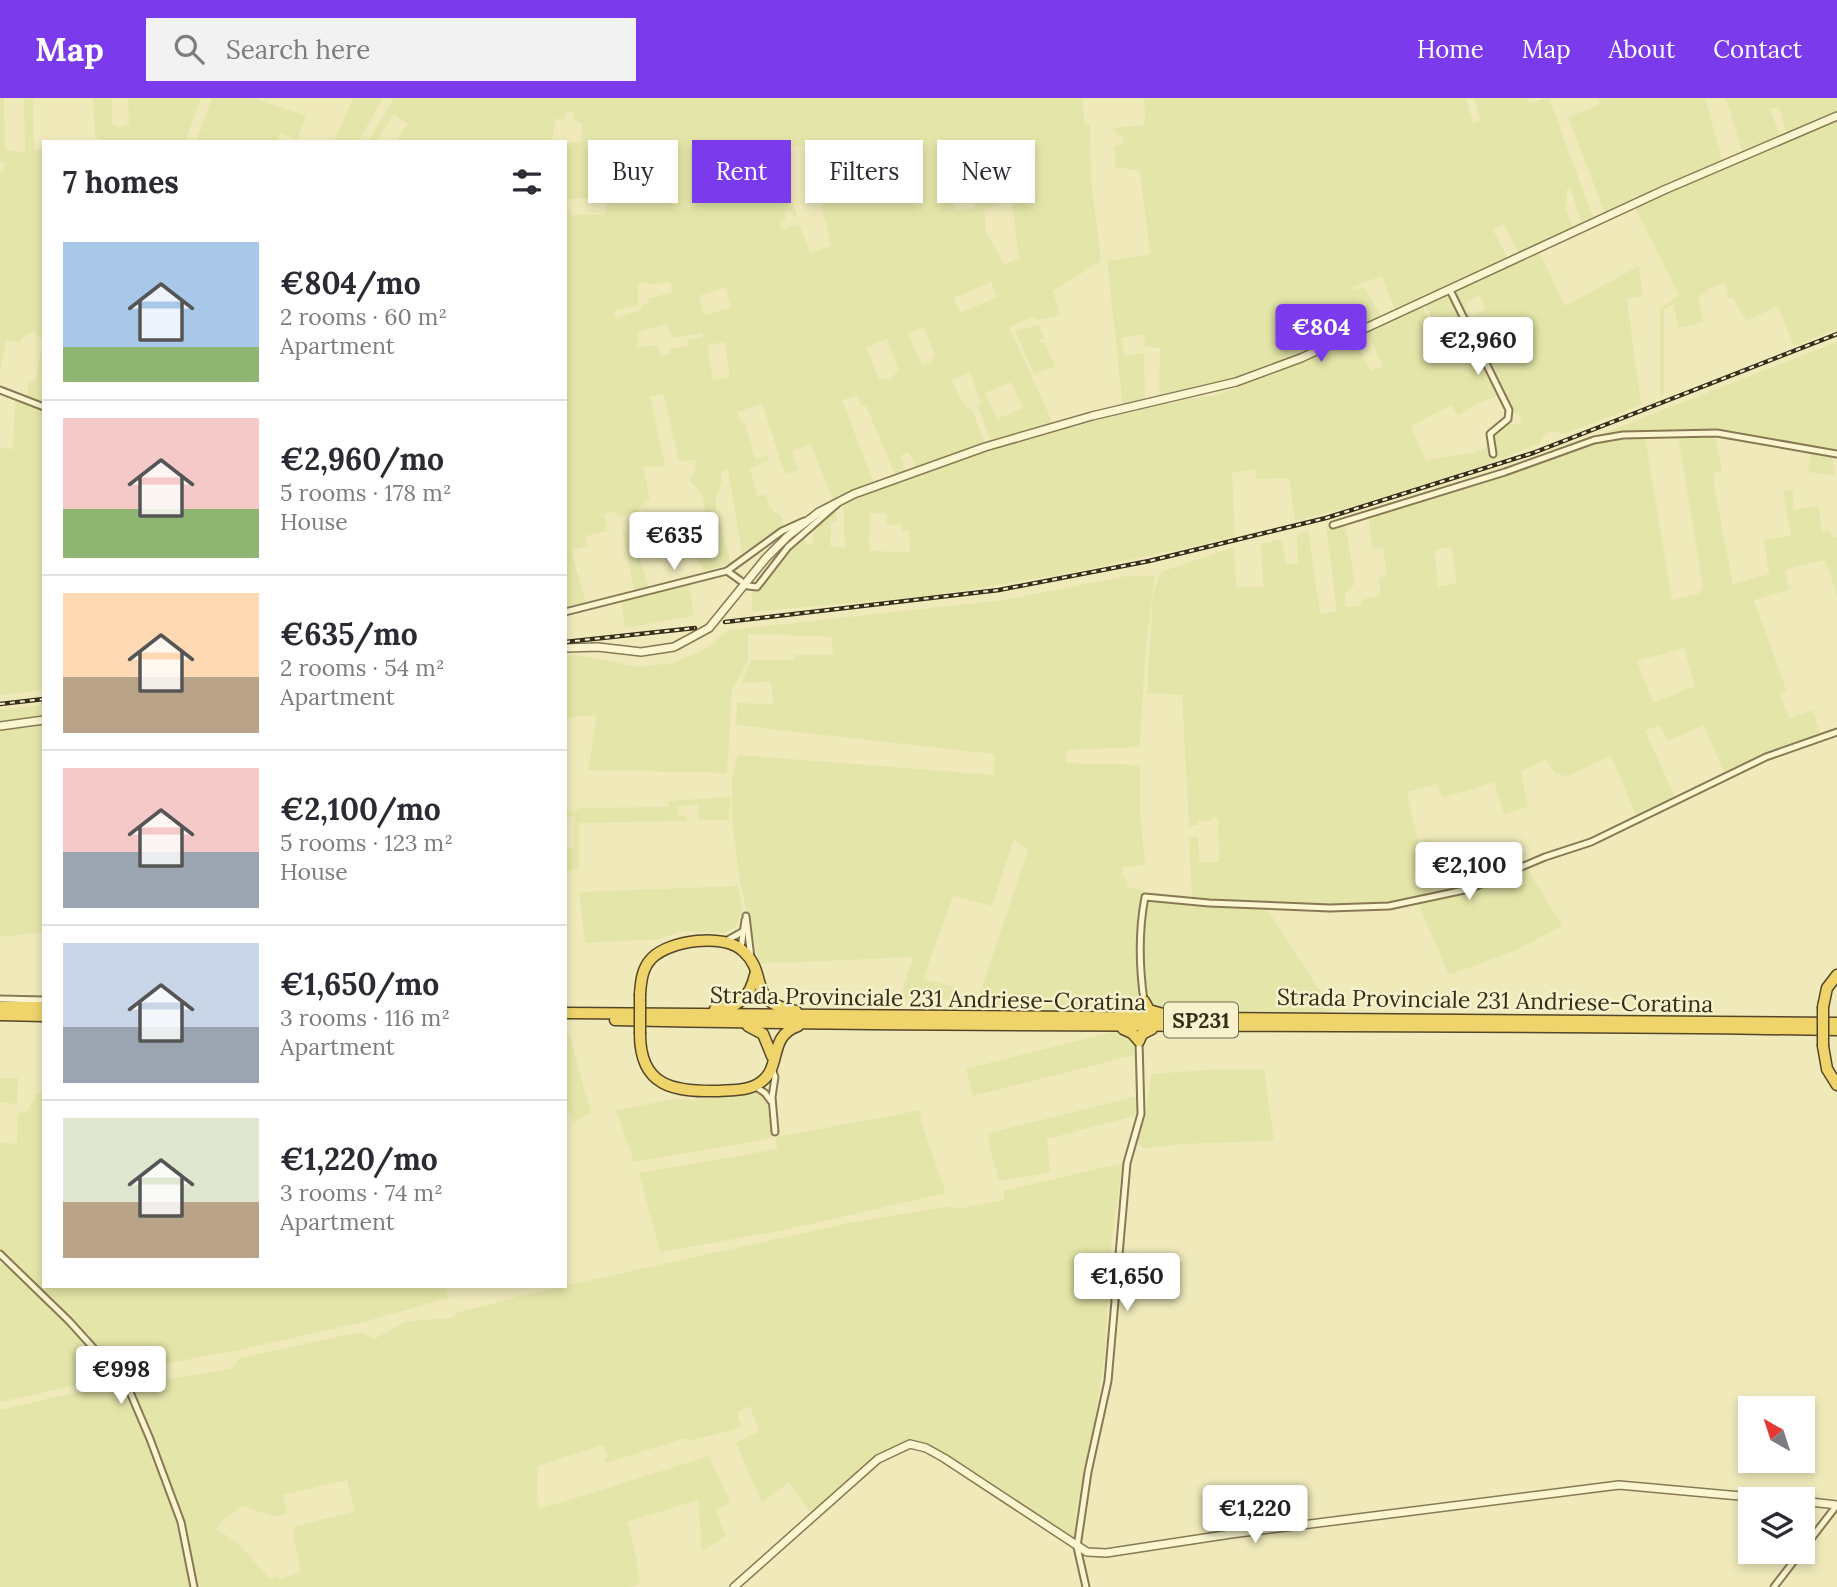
<!DOCTYPE html>
<meta charset="utf-8">
<style>
:root{--surface:#fff;--page:#f2f2f3;--text:#2b2b33;--muted:#7c7c81;--line:#e1e1e2;--accent:#7c3aed}
body{margin:0;font-family:Lora,serif;background:var(--page);color:var(--text);height:100vh;display:flex;flex-direction:column;font-size:26px;white-space:nowrap}
*{box-sizing:border-box;margin:0}
p{font-size:23px;color:var(--muted)}
.icon{flex:none;width:38px;height:38px;fill:none;stroke:currentColor;stroke-width:2;stroke-linecap:round;stroke-linejoin:round}
.map{position:relative;flex:1;overflow:hidden}
.drawer{position:absolute;left:42px;top:42px;width:525px;height:1148px;display:flex;flex-direction:column;background:var(--surface);border-radius:0px;box-shadow:0 4px 10px #0003}
.drawer>*{flex:none}
.hud{position:absolute;left:588px;top:42px;width:665px;height:63px;display:flex;gap:14px}
.needle{width:46px;rotate:321deg}
.fabs{position:absolute;left:1738px;top:1298px;display:grid;gap:14px}
.fabs a{display:grid;place-items:center;width:77px;height:77px;border-radius:0px;background:var(--surface);box-shadow:0 4px 10px #0003;font-size:35px}
.price{position:absolute;translate:-50% -60px;padding:0 16px;border-radius:7px;background:#fff;color:#222;font-size:23px;line-height:46px;filter:drop-shadow(0 2px 4px #0008)}
.price::after{content:'';position:absolute;left:50%;top:42px;width:21px;height:16px;margin-left:-10px;background:inherit;clip-path:polygon(0 0,100% 0,50% 100%)}
.price.selected{background:var(--accent);color:#fff}
ul{padding:0;list-style:none}
li{display:flex;align-items:center;gap:21px;height:175px;padding:0 21px}
li+li{border-top:2px solid var(--line)}
li span{display:grid;place-items:center;flex:none;width:196px;height:140px;border-radius:0px;color:#555}
li>.icon{margin-inline-start:auto}
span .icon{width:84px;height:84px;fill:#fffc;stroke-width:1}
li b{font-size:30px}
h2{display:flex;justify-content:space-between;align-items:center;height:84px;padding:0 21px;font-size:30px}
.tag{padding:0 24px;border-radius:0px;background:var(--surface);box-shadow:0 4px 10px #0003;font-size:24px;line-height:63px}
.tag.selected{background:var(--accent);color:#fff}
header{display:flex;align-items:center;gap:42px;box-sizing:border-box;height:98px;padding:0 35px;background:var(--accent);color:#fff}
header strong{font-size:33px}
nav{display:flex;gap:38px;margin-inline-start:auto;font-size:24px}
.search{width:490px;height:63px;background:var(--page);display:flex;align-items:center;gap:18px;box-sizing:border-box;padding:0 24px;border-radius:0px;color:var(--muted);font-size:26px}
.map>svg:first-child{display:block}
.farmland{fill:#e4e6a9;fill-rule:evenodd}
.lines{fill:none;stroke-linecap:round;stroke-linejoin:round}
.minor-casing{stroke:#887954;stroke-width:9}
.tertiary-casing{stroke:#887954;stroke-width:10}
.trunk-casing{stroke:#554629;stroke-width:13}
.minor{stroke:#fbf6cf;stroke-width:5}
.tertiary{stroke:#fbf6cf;stroke-width:7}
.trunk{stroke:#eed46a;stroke-width:10}
.rail-casing{stroke:#362d1a;stroke-width:4.5}
.rail{stroke:#f7f2cb;stroke-width:2;stroke-dasharray:5;stroke-linecap:butt}
.trunk-bridge-casing{stroke:#554629;stroke-width:13;stroke-linecap:butt}
.trunk-bridge{stroke:#eed46a;stroke-width:10}
.labels{text-anchor:middle;dominant-baseline:central;stroke-width:5;stroke-linejoin:round;paint-order:stroke}
.shield{fill:#f7f2cb;stroke:#70684f;stroke-width:2}
.shield-label{font-size:21px;font-weight:bold;fill:#362d1a}
.street-label{font-size:23px;fill:#362d1a;stroke:#f7f2cb}
</style>
<header>
<strong>Map</strong>
<div class="search"><svg class="icon" aria-label="search" viewBox="0 0 24 24"><circle cx="10" cy="10" r="6"/><path d="M15 15l6 6"/></svg>Search here</div>
<nav><a>Home</a><a>Map</a><a>About</a><a>Contact</a></nav>
</header>
<div class="map">
<svg width="1837" height="1489" viewBox="0 0 1837 1489">
<rect width="100%" height="100%" fill="#f0eabb"/>
<g class="farmland">
<polygon points="0,0 4,0 5,51 25,55 24,0 33,0 34,51 44,53 44,306 27,299 29,284 36,283 43,242 33,233 23,239 20,245 6,242 0,274 0,73 4,73 5,65 0,64"/>
<polygon points="93,0 116,0 112,1 112,26 119,29 129,26 128,0 201,0 185,44 108,44 95,39"/>
<polygon points="212,0 253,0 306,18 297,41 281,35 276,44 196,44"/>
<polygon points="353,0 383,0 358,44 334,44"/>
<path d="M394 0H1082L1085 27 1090 26 1091 79 1101 163 1053 193 1060 217 1039 222 1033 219 1009 229 1054 327 992 345 977 308 981 306 970 274 952 283 965 309 972 312 986 347 916 370 909 354 900 358 906 373 895 376 866 308H861L857 298 842 302 874 385 834 405 811 346 792 353 798 372 785 376 762 306 737 314 741 325H745L755 361 768 358 769 362 750 371 757 399 766 396 769 408 776 415 780 416 784 428 742 455 728 371 721 374 722 385 716 398V412L731 465 704 474 694 457 713 452 711 446H703L699 429 708 425 701 394 689 382 696 370 695 362 679 363 664 297 650 298 665 368 643 369 650 402 639 409 638 415 618 418 615 413 604 416 607 433 586 438 588 448 571 452 586 504 565 510V109H568L571 117H605L607 105 603 104 602 99 570 101 565 105V45L581 44 582 26 575 23 573 14 567 13 565 21H556L552 42 559 44H396L408 26 394 16 375 44H371L369 42ZM762 47 829 49 818 92 831 148 810 155 799 126 782 132 779 126 786 122 784 115 790 112 794 119H797L790 91 762 85ZM954 82 956 85 974 83 975 110 955 112 951 83ZM1010 88 1019 160 1004 166 986 134 984 112 1002 105V91ZM647 184 649 187 670 184 672 194 648 201 649 204 642 207 639 213 615 220 614 215 617 212 638 207V187ZM991 184 997 199 960 215 954 200ZM726 189 731 210 704 217 699 198ZM667 226 672 240 702 235 703 239 687 242 688 247 670 251 671 256 660 258 658 247 637 249 638 234ZM923 229 935 257 931 263 922 267 908 236ZM887 241 899 273 889 281H879L866 249ZM725 244 730 279 713 282 707 247ZM1011 284 1023 310 997 321 985 295Z"/>
<polygon points="1144,0 1466,0 1473,26 1480,23 1474,0 1527,0 1530,5 1549,0 1594,122 1582,127 1570,90 1566,93 1567,105 1565,107 1573,132 1520,157 1504,126 1493,132 1509,162 1396,214 1382,178 1352,189 1353,192 1364,189 1382,220 1216,292 1159,301 1160,250 1145,248 1144,236 1122,240 1124,258 1144,255 1145,305 1123,310 1107,163 1150,156 1140,73 1115,69 1115,48 1123,46 1122,37 1116,37 1115,30 1143,27 1145,22"/>
<polygon points="1598,0 1705,0 1723,64 1606,118 1568,19 1601,6"/>
<polygon points="1726,0 1837,0 1837,16 1787,37 1779,9 1770,11 1781,40 1743,56"/>
<polygon points="1837,21 1837,231 1794,248 1778,208 1746,223 1733,200 1728,199 1726,184 1709,191 1698,200 1704,224 1678,230 1674,206 1664,211 1664,297 1660,298 1660,210 1679,197 1635,110"/>
<path d="M1540 155 1565 208 1639 168 1643 198 1627 201 1641 307 1564 336 1551 333 1544 338 1540 345 1488 366 1362 406 1295 423 1289 380 1256 381 1255 371 1232 375 1235 439 1074 474 936 497 752 514V494L759 490 787 453 805 437 806 446H813L814 430 836 412 837 423 831 425 830 448 845 450 843 407 888 387 1015 345 1106 320 1188 301 1219 297 1352 239 1371 273 1383 268 1366 232 1422 208 1442 249 1448 246 1453 251 1457 250 1453 243 1464 238 1463 230 1465 229 1499 297 1471 309 1458 318 1452 307 1411 328 1426 362 1472 355 1487 350 1489 359 1496 358 1494 336 1509 325 1519 327 1522 320 1513 314 1465 217 1469 214 1472 219 1485 211 1480 197 1466 204 1468 210 1463 212 1456 199V193ZM870 415 886 416 887 427 901 426 902 433 909 432 910 454 869 453Z"/>
<polygon points="1446,197 1450,198 1464,226 1457,230 1450,218 1442,221 1439,218 1432,220 1425,207"/>
<polygon points="1039,227 1044,240 1040,242 1041,245 1045,245 1055,269 1034,276 1015,233"/>
<polygon points="1837,244 1837,354 1760,339 1652,333 1605,337 1604,335"/>
<polygon points="15,300 44,311 44,592 0,597 0,350 13,351"/>
<path d="M1678 337H1715L1722 374 1714 375V389L1733 486 1769 476 1764 442 1791 438 1783 392 1793 393V412L1819 408 1822 433 1830 434 1832 439H1837V497L1825 462 1785 472 1789 492 1754 502 1787 594 1780 597 1789 620 1813 612 1821 638 1724 675 1704 627 1667 643 1659 627 1645 633 1676 701 1585 747 1583 743 1636 717 1611 658 1567 678 1556 676 1546 662 1521 673 1528 709 1504 716 1494 684 1443 700 1437 686 1407 694 1418 744 1433 741 1451 791 1389 806 1345 809 1209 804 1192 800 1189 740 1198 739 1199 764H1219L1218 722 1216 719H1212V723H1198V727L1189 728 1182 597 1147 595 1153 495 1161 474 1234 449 1236 489H1263L1261 446 1282 441 1286 466 1298 465 1297 436 1308 432 1320 515 1337 514 1326 429 1345 425 1355 486 1345 495 1346 509 1360 508 1362 502 1380 497 1379 480 1387 477 1383 449 1372 450 1369 421 1584 350 1601 341 1645 338 1672 502 1697 496 1703 490ZM1451 449 1457 485 1438 489 1435 452ZM1684 550 1695 588 1653 605 1637 563Z"/>
<polygon points="1811,353 1832,357 1835,378 1808,374"/>
<polygon points="632,433 648,488 634,492 623,435"/>
<polygon points="1127,478 1155,478 1145,556 1140,649 1067,652 1066,665 1140,667 1140,713 1145,767 1123,769 1122,777 1126,781 1127,789 1142,792 1137,858 1140,904 1129,914 974,913 1028,752 1014,741 992,808 953,798 923,881 955,889 952,902 917,899 899,903 913,859 759,866 740,784 732,722 732,680 738,657 995,677 994,656 736,627 737,605 773,606 771,583 741,586 751,562 794,562 795,557 833,557 832,539 748,536 748,562 732,593 727,675 588,672 597,617 565,620 565,558 577,557 639,569 673,565 704,552 729,532 1003,502"/>
<polygon points="689,487 694,518 625,530 621,503"/>
<polygon points="44,607 44,620 0,626 0,611"/>
<polygon points="44,625 44,834 0,839 0,632"/>
<polygon points="730,699 729,722 699,722 698,707 678,708 678,717 686,718 686,723 579,725 579,770 565,774 565,752 574,749 574,718 565,720 565,715 578,712 578,710 661,709 669,708 669,703"/>
<polygon points="1527,769 1562,828 1512,854 1449,877 1417,803 1479,788"/>
<polygon points="738,788 743,814 735,829 725,835 681,833 660,841 585,845 579,794"/>
<polygon points="1163,801 1192,806 1266,809 1333,913 1316,916 1157,912 1146,905 1140,871 1142,817 1149,805"/>
<polygon points="1112,934 1126,936 1135,943 1138,956 973,998 966,971"/>
<polygon points="565,935 569,937 591,1014 574,1025 565,1003"/>
<polygon points="1220,971 1264,971 1274,1043 1178,1046 1144,1051 1138,1045 1146,1015 1151,976"/>
<polygon points="0,980 18,980 17,1006 0,1004"/>
<polygon points="758,992 768,1005 772,1040 634,1064 616,1012 674,1001 693,1002"/>
<polygon points="44,995 44,1188 446,1188 449,1200 363,1224 239,1252 120,1274 0,1150 0,1044 17,1046 18,1015 27,1014 36,996"/>
<polygon points="1138,998 1138,1017 1047,1041 1050,1074 999,1083 988,1042 989,1035"/>
<polygon points="922,1012 920,1021 946,1095 780,1133 660,1154 639,1075 777,1051 776,1039"/>
<path d="M1127 1064 1121 1078 1112 1138 1105 1252 1091 1347 1075 1415 1078 1446 912 1343 898 1347 880 1359 812 1416 789 1384 762 1405 736 1345 759 1333 750 1308 737 1315 742 1329 690 1343 686 1340 606 1365 604 1361 608 1359 603 1347 538 1368 537 1400 540 1411 709 1358 730 1404 716 1413 726 1438 702 1453 698 1402 627 1424 638 1465 636 1467 640 1486 630 1489H194L183 1425 148 1328 130 1291 132 1287 231 1271 240 1260 360 1234 374 1241 407 1223 452 1220 457 1215 537 1194 858 1123 952 1108 957 1111 1004 1102 1003 1093ZM347 1382 355 1413 295 1428 293 1437 301 1474 281 1481 277 1478 270 1481 236 1443 216 1431 224 1421 242 1408 275 1419 287 1415 283 1397Z"/>
<polygon points="0,1166 9,1167 92,1249 116,1278 0,1304"/>
<polygon points="121,1284 138,1316 179,1426 190,1489 0,1489 0,1312"/>
</g>
<g class="lines">
<g class="minor-casing">
<g id="minor">
<polyline points="1450,192 1509,312 1508,321 1490,336 1493,356"/>
<polyline points="0,292 44,309"/>
<polyline points="1333,427 1505,374 1594,342 1623,337 1717,335 1837,356"/>
<polyline points="727,473 741,483"/>
<polyline points="748,488 757,489 788,449 837,406"/>
<polyline points="565,514 727,473 782,433 804,423"/>
<polyline points="746,818 751,860"/>
<polyline points="724,844 742,834"/>
<polyline points="741,850 745,822"/>
<polyline points="0,901 44,902"/>
<path d="M1144 903C1139 867 1138 835 1145 799L1209 805 1330 810 1389 808 1469 791 1545 759 1591 744 1766 659 1837 634"/>
<polyline points="772,971 775,979 772,999 775,1034"/>
<polyline points="756,989 765,995 771,1003"/>
<polyline points="0,1156 69,1223 127,1287 150,1341 181,1424 194,1489"/>
<polyline points="1086,1489 1077,1449 1088,1374 1108,1283 1127,1065 1141,1016 1139,943"/>
<polyline points="1774,1489 1837,1407"/>
</g>
</g>
<g class="tertiary-casing">
<g id="tertiary">
<polyline points="565,550 598,549 641,554 674,549 709,530 766,460 788,438 819,414 854,396 985,349 1092,318 1236,284 1301,260 1664,92 1837,18"/>
<polyline points="0,628 44,622"/>
<polyline points="1802,1403 1837,1407"/>
<polyline points="734,1489 878,1361 910,1346 926,1350 944,1360 1087,1454 1106,1455 1231,1436 1619,1387 1784,1402"/>
</g>
</g>
<g class="trunk-casing">
<g id="trunk">
<path d="M640 896C641 883 642 870 652 860 670 842 724 835 743 853 770 877 745 904 796 913"/>
<polyline points="0,909 44,909"/>
<polyline points="1823,909 1827,890 1837,877"/>
<path d="M715 911C738 911 750 899 755 877"/>
<polyline points="565,915 1837,925"/>
<polyline points="1120,916 1132,915 1144,903 1149,912 1163,916"/>
<polyline points="0,917 44,918"/>
<path d="M615 922C1022 931 1430 925 1837 932"/>
<polyline points="748,928 763,936 772,958"/>
<polyline points="1123,931 1132,935 1139,943 1142,936 1152,931"/>
<path d="M640 936C640 989 674 994 719 993 733 992 749 993 761 984 782 969 768 938 798 928"/>
<polyline points="1823,948 1827,971 1837,987"/>
</g>
</g>
<use href="#minor" class="minor"/>
<use href="#tertiary" class="tertiary"/>
<use href="#trunk" class="trunk"/>
<g class="rail-casing">
<g id="rail">
<polyline points="725,524 999,492 1149,463 1326,420 1533,355 1837,236"/>
<polyline points="565,544 695,530"/>
<polyline points="0,606 44,601"/>
</g>
</g>
<use href="#rail" class="rail"/>
<g class="trunk-bridge-casing">
<g id="trunk-bridge">
<polyline points="640,936 640,896"/>
<polyline points="1823,948 1823,909"/>
</g>
</g>
<use href="#trunk-bridge" class="trunk-bridge"/>
</g>
<g class="labels">
<rect class="shield" x="1164" y="904.5" width="74" height="35" rx="5"/>
<g class="shield-label">
<text x="1201" y="922">SP231</text>
</g>
<g class="street-label">
<text transform="translate(928 900) rotate(1)">Strada Provinciale 231 Andriese-Coratina</text>
<text transform="translate(1495 902) rotate(1)">Strada Provinciale 231 Andriese-Coratina</text>
</g>
</g>
</svg>
<div class="fabs">
<a><svg class="needle" viewBox="-14 -14 28 28"><path d="M0-13l5 13h-10z" fill="#e53935"/><path d="M0 13l5-13h-10z" fill="#7c7c81"/></svg></a>
<a><svg class="icon" aria-label="layers" viewBox="0 0 24 24"><path d="M12 4l9 5-9 5-9-5zM3 14l9 5 9-5"/></svg></a>
</div>
<b class="price selected" style="left:1321px;top:266px">€804</b>
<b class="price" style="left:1478px;top:279px">€2,960</b>
<b class="price" style="left:674px;top:474px">€635</b>
<b class="price" style="left:1469px;top:804px">€2,100</b>
<b class="price" style="left:1127px;top:1215px">€1,650</b>
<b class="price" style="left:121px;top:1308px">€998</b>
<b class="price" style="left:1255px;top:1447px">€1,220</b>
<div class="hud">
<a class="tag">Buy</a>
<a class="tag selected">Rent</a>
<a class="tag">Filters</a>
<a class="tag">New</a>
</div>
<section class="drawer">
<h2>7 homes<svg class="icon" aria-label="filters" viewBox="0 0 24 24"><path d="M4 7h16M4 17h16"/><circle cx="9" cy="7" r="2"/><circle cx="15" cy="17" r="2"/></svg></h2>
<ul>
<li><span style="background:linear-gradient(#a9c7e8 75%,#8fb573 0)"><svg class="icon" aria-label="home" viewBox="0 0 24 24"><path d="M3 11l9-7 9 7M6 9v11h12V9"/></svg></span><div><b>€804/mo</b><p>2 rooms · 60 m²</p><p>Apartment</p></div></li>
<li><span style="background:linear-gradient(#f6c9c9 65%,#8fb573 0)"><svg class="icon" aria-label="home" viewBox="0 0 24 24"><path d="M3 11l9-7 9 7M6 9v11h12V9"/></svg></span><div><b>€2,960/mo</b><p>5 rooms · 178 m²</p><p>House</p></div></li>
<li><span style="background:linear-gradient(#ffd9b3 60%,#b9a48a 0)"><svg class="icon" aria-label="home" viewBox="0 0 24 24"><path d="M3 11l9-7 9 7M6 9v11h12V9"/></svg></span><div><b>€635/mo</b><p>2 rooms · 54 m²</p><p>Apartment</p></div></li>
<li><span style="background:linear-gradient(#f6c9c9 60%,#9aa5b1 0)"><svg class="icon" aria-label="home" viewBox="0 0 24 24"><path d="M3 11l9-7 9 7M6 9v11h12V9"/></svg></span><div><b>€2,100/mo</b><p>5 rooms · 123 m²</p><p>House</p></div></li>
<li><span style="background:linear-gradient(#c9d6e8 60%,#9aa5b1 0)"><svg class="icon" aria-label="home" viewBox="0 0 24 24"><path d="M3 11l9-7 9 7M6 9v11h12V9"/></svg></span><div><b>€1,650/mo</b><p>3 rooms · 116 m²</p><p>Apartment</p></div></li>
<li><span style="background:linear-gradient(#dfe7d0 60%,#b9a48a 0)"><svg class="icon" aria-label="home" viewBox="0 0 24 24"><path d="M3 11l9-7 9 7M6 9v11h12V9"/></svg></span><div><b>€1,220/mo</b><p>3 rooms · 74 m²</p><p>Apartment</p></div></li>
</ul>
</section>
</div>
